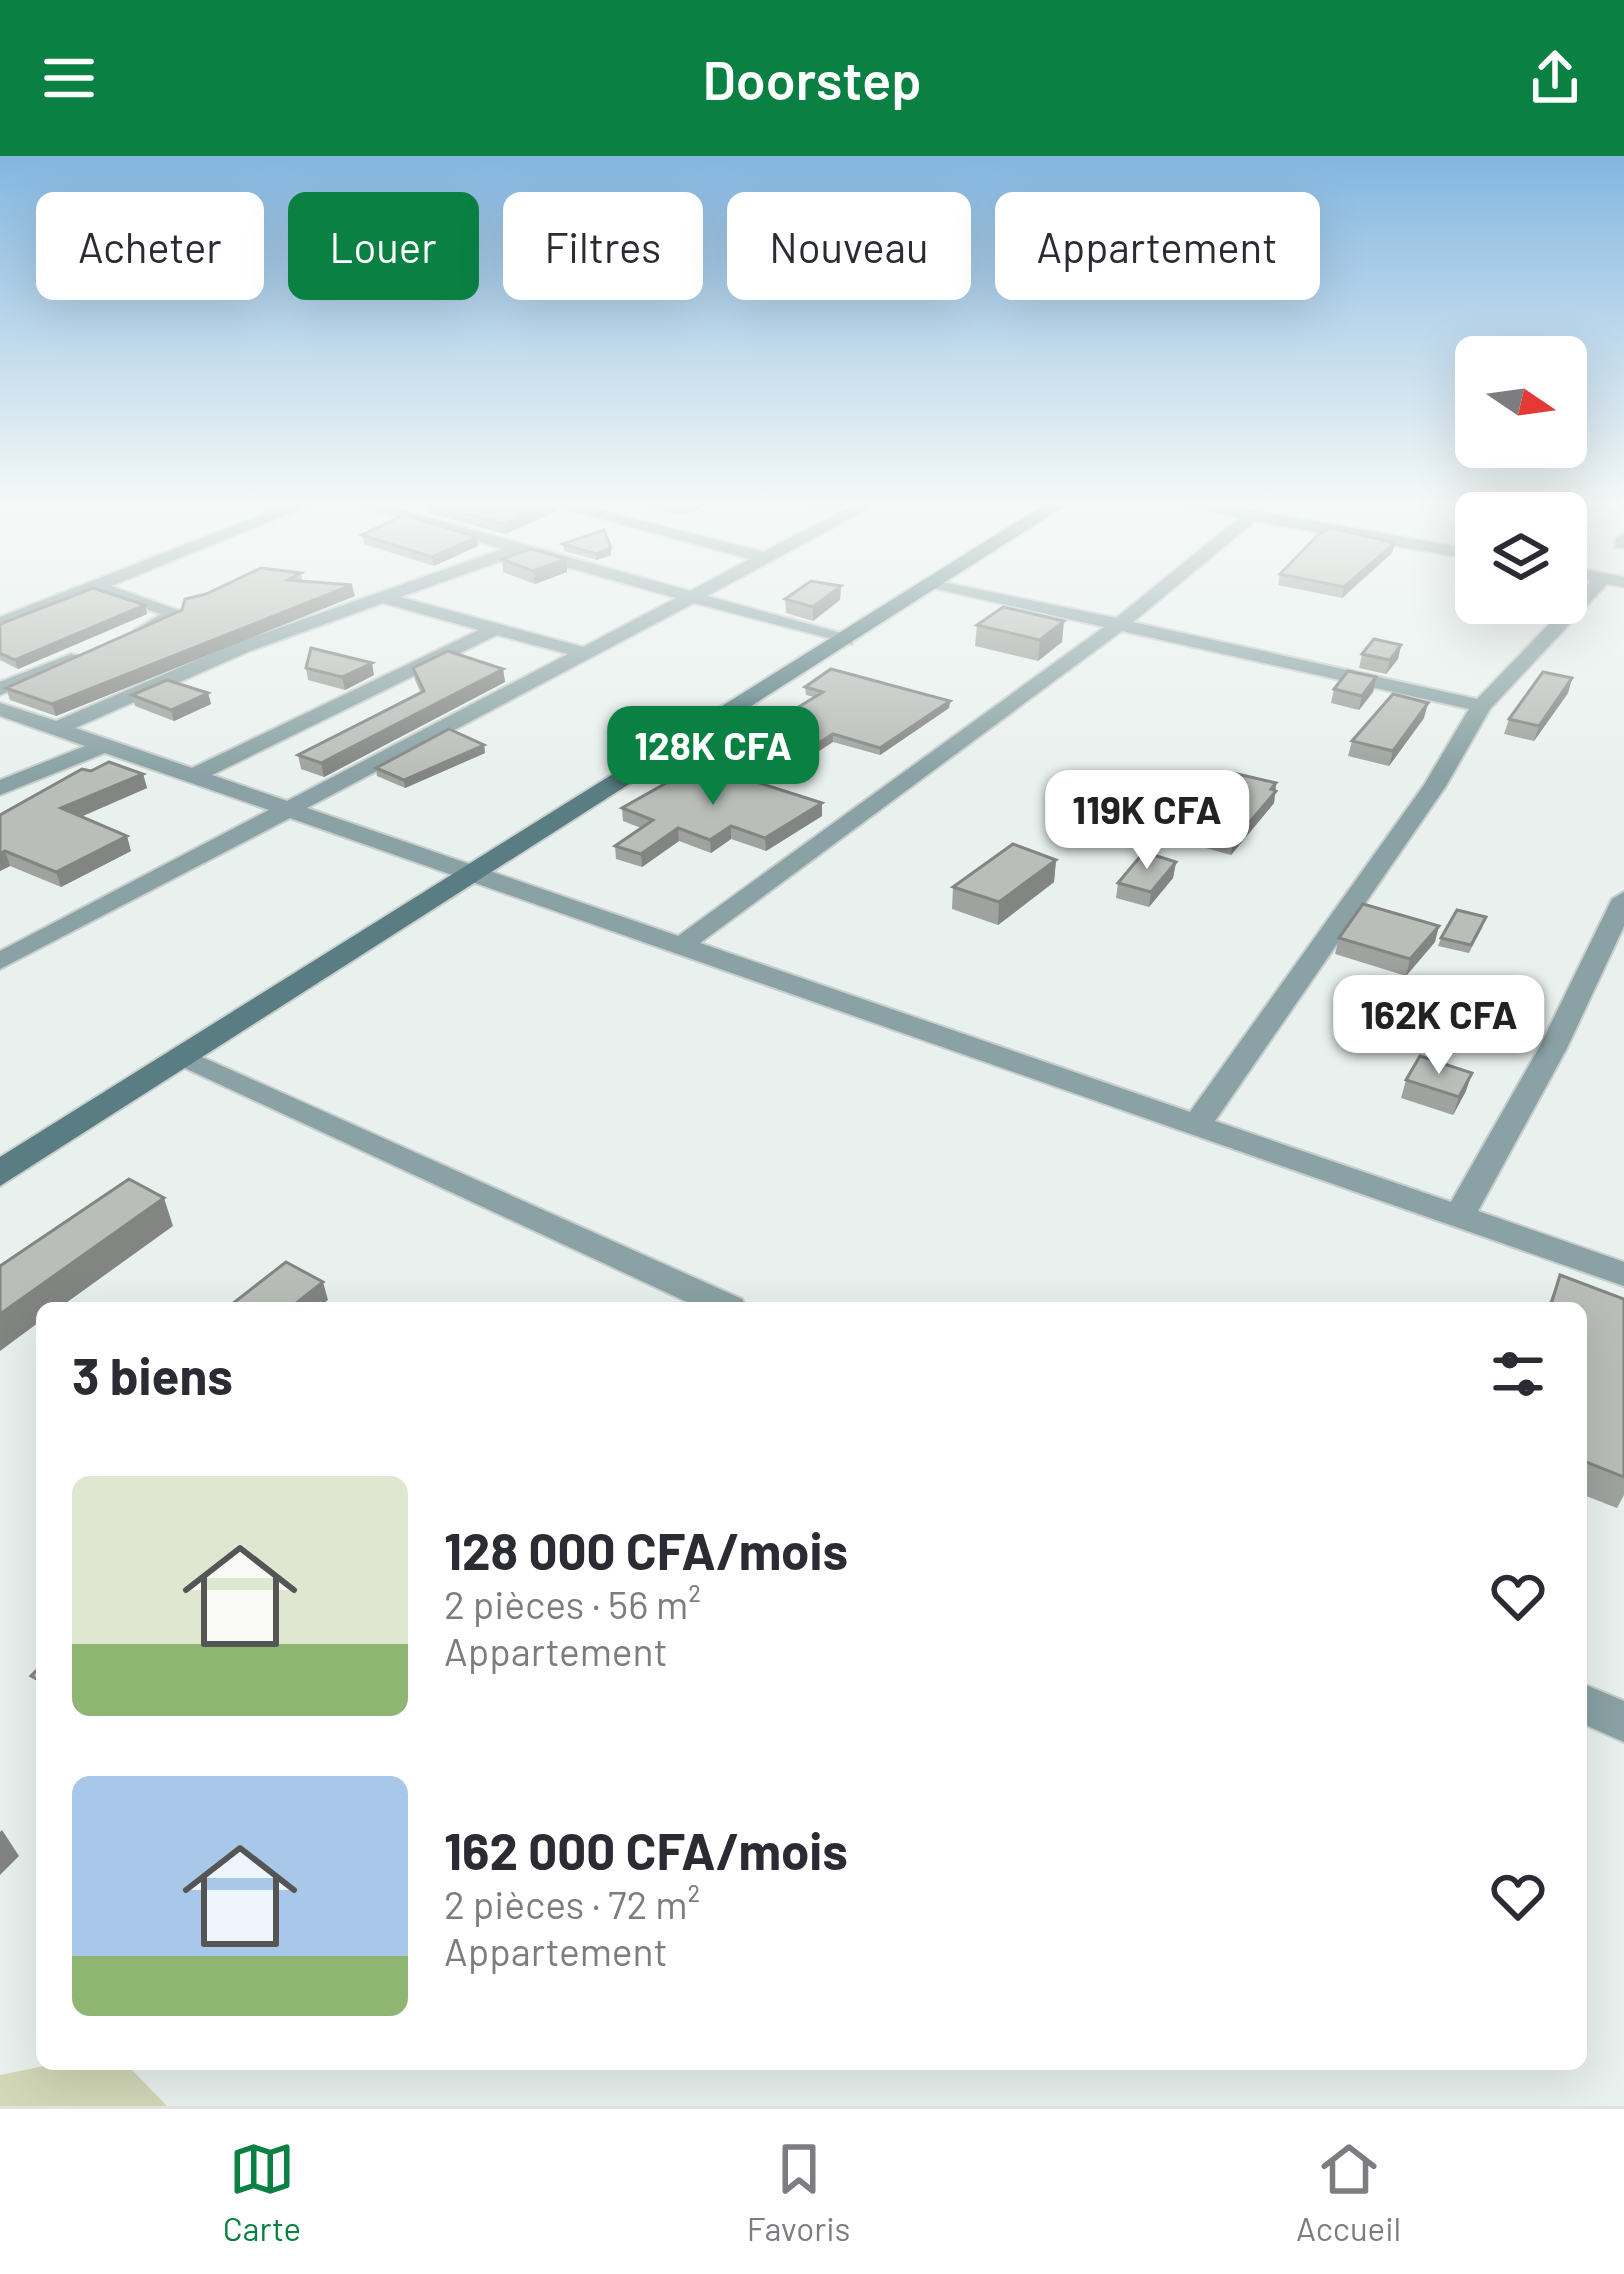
<!DOCTYPE html>
<html lang="fr">
<meta charset="utf-8">
<style>
:root{--surface:#fff;--page:#f2f2f3;--text:#2b2b33;--muted:#7c7c81;--line:#e1e1e2;--accent:#0b8043}
body{margin:0;font-family:Barlow,sans-serif;background:var(--page);color:var(--text);height:100vh;display:flex;flex-direction:column;font-size:45px;white-space:nowrap}
*{box-sizing:border-box;margin:0}
p{font-size:39px;color:var(--muted)}
.icon{flex:none;width:66px;height:66px;fill:none;stroke:currentColor;stroke-width:2;stroke-linecap:round;stroke-linejoin:round}
.map{position:relative;flex:1;overflow:hidden}
.panel{position:absolute;left:36px;top:1146px;width:1551px;height:768px;display:flex;flex-direction:column;background:var(--surface);border-radius:18px;box-shadow:0 12px 48px #0002}
.panel>*{flex:none}
.guide{position:absolute;left:36px;top:36px;width:1554px;height:108px;display:flex;gap:24px}
.needle{width:78px;rotate:103deg}
.buttons{position:absolute;left:1455px;top:180px;display:grid;gap:24px}
.buttons a{display:grid;place-items:center;width:132px;height:132px;border-radius:18px;background:var(--surface);box-shadow:0 12px 48px #0002;font-size:60px}
.price{position:absolute;translate:-50% -102px;padding:0 27px;border-radius:24px;background:#fff;color:#222;font-size:39px;line-height:78px;filter:drop-shadow(0 3px 6px #0008)}
.price::after{content:'';position:absolute;left:50%;top:72px;width:36px;height:27px;margin-left:-18px;background:inherit;clip-path:polygon(0 0,100% 0,50% 100%)}
.price.current{background:var(--accent);color:#fff}
ul{padding:0;list-style:none}
li{display:flex;align-items:center;gap:36px;height:300px;padding:0 36px}
li span{display:grid;place-items:center;flex:none;width:336px;height:240px;border-radius:18px;color:#555}
li>.icon{margin-inline-start:auto}
span .icon{width:144px;height:144px;fill:#fffc;stroke-width:1}
li b{font-size:51px}
h2{display:flex;justify-content:space-between;align-items:center;height:144px;padding:0 36px;font-size:51px}
.pill{padding:0 42px;border-radius:18px;background:var(--surface);box-shadow:0 12px 48px #0002;font-size:42px;line-height:108px}
.pill.current{background:var(--accent);color:#fff}
header{display:flex;justify-content:space-between;align-items:center;height:156px;padding:0 36px;background:var(--accent);color:#fff;font-size:54px;font-weight:600}
.dock{display:flex;justify-content:space-around;align-items:center;height:168px;border-top:3px solid var(--line);background:var(--surface);font-size:33px;color:var(--muted)}
.dock a{display:grid;justify-items:center;gap:6px}
.dock .current{color:var(--accent)}
.map>svg:first-child{display:block}
.green{fill:#d1d7b7}
.lines{fill:none;stroke-linecap:round;stroke-linejoin:round}
.street-casing{stroke:#c7cecb;stroke-width:4}
.secondary-casing{stroke:#c7cecb;stroke-width:4}
.street{fill:#8aa2a5;fill-rule:evenodd}
.secondary{fill:#597d82;fill-rule:evenodd}
.wall{fill:#9fa39f}
.shaded-wall{fill:#828582}
.building{fill:#b9beb9;stroke:#828582;stroke-width:3}
</style>
<header><svg class="icon" aria-label="menu" viewBox="0 0 24 24"><path d="M4 6h16M4 12h16M4 18h16"/></svg>Doorstep<svg class="icon" aria-label="share" viewBox="0 0 24 24"><path d="M12 15V3M7 8l5-5 5 5M5 13v7h14v-7"/></svg></header>
<div class="map">
<svg width="1624" height="1950" viewBox="0 0 1624 1950">
<rect width="100%" height="100%" fill="#e9f1ee"/>
<polygon class="green" points="54,1908 127,1909 167,1950 0,1950 0,1919"/>
<g class="lines">
<g class="street-casing">
<g id="street">
<polygon points="297,345 319,345 111,430 186,457 151,478 135,474 161,458 95,436 0,473 0,461"/>
<path d="M344 345H370L690 435 750 403 537 345H564L763 396 862 345H882L707 440 852 480V488L694 447 307 652 678 780 1104 471 928 431V423L1116 462 1239 362 1164 345H1199L1476 394V404L1255 365 1133 466 1477 543 1591 425 1566 420V410L1624 421V431L1607 428 1490 553 1446 630 1215 965 1451 1046 1539 892 1612 743 1624 736V770L1567 892 1478 1055 1624 1106V1130L290 662 0 813V795L269 654 105 597 0 639V624L85 590 0 560V547L56 565 236 487 503 393ZM521 398 676 442 583 491 400 441ZM383 447 479 474 192 612 75 572 250 495ZM1122 475 1469 553 1424 629 1190 956 700 787ZM497 479 568 498 287 645 212 619Z"/>
<polygon points="1624,377 1624,392 1615,392 1616,382"/>
<polygon points="71,498 88,502 0,539 0,526"/>
<polygon points="184,893 742,1143 747,1152 700,1152 174,907 170,901"/>
<polygon points="1581,1527 1624,1545 1624,1586 1581,1567"/>
</g>
</g>
<g class="secondary-casing">
<polygon id="secondary" points="1050,345 1072,345 0,1030 0,1001"/>
</g>
<use href="#street" class="street"/>
<use href="#secondary" class="secondary"/>
</g>
<g class="wall">
<polygon points="620,345 719,345 683,359"/>
<polygon points="777,345 856,345 833,355"/>
<polygon points="427,347 557,355 505,378 429,357"/>
<polygon points="362,379 478,390 434,410 364,388"/>
<polygon points="563,388 611,392 611,399 597,404 564,395"/>
<polygon points="1392,397 1342,442 1278,429 1280,418"/>
<polygon points="502,403 566,403 567,416 535,428 503,416"/>
<polygon points="301,417 302,425 355,440 56,560 10,544 6,532"/>
<polygon points="841,430 840,444 813,465 786,457 785,443"/>
<polygon points="145,449 147,458 18,513 0,504 0,468"/>
<polygon points="977,469 1062,486 1038,505 975,490"/>
<polygon points="1401,489 1398,503 1386,518 1359,512 1362,498"/>
<polygon points="306,512 374,519 345,534 308,524"/>
<polygon points="413,512 503,513 505,526 324,621 301,613 298,599 421,537 415,524"/>
<polygon points="1376,521 1373,536 1359,554 1331,547 1334,533"/>
<polygon points="1572,522 1568,537 1534,585 1504,578 1509,563"/>
<polygon points="805,531 950,545 949,552 880,599 833,586 803,605 750,589 750,581 814,541 806,539"/>
<polygon points="208,537 211,548 174,565 135,550 132,539"/>
<polygon points="1424,562 1389,610 1348,600 1352,585"/>
<polygon points="484,589 485,597 405,632 377,620 376,612"/>
<polygon points="91,615 143,618 147,632 81,661 131,695 61,731 10,710 0,715 0,659"/>
<polygon points="1276,627 1274,647 1231,699 1181,685 1183,673"/>
<polygon points="822,647 822,660 766,695 731,683 711,697 679,685 642,711 616,703 615,690 641,672 623,665 622,652"/>
<polygon points="1056,704 1054,726 998,769 952,753 953,731"/>
<polygon points="1176,706 1173,722 1149,751 1116,742 1118,727"/>
<polygon points="1483,770 1469,797 1438,790 1441,782"/>
<polygon points="1339,782 1435,786 1406,820 1335,798"/>
<polygon points="1406,924 1466,935 1453,959 1401,942"/>
<polygon points="1560,1119 1624,1143 1624,1339 1617,1352 1581,1338 1581,1152 1547,1152"/>
</g>
<g class="shaded-wall">
<polygon points="556,345 557,355 505,378 504,368"/>
<polygon points="692,345 719,345 683,359 682,349"/>
<polygon points="833,345 856,345 833,355"/>
<polygon points="477,381 478,390 434,410 432,401"/>
<polygon points="1395,387 1392,397 1342,442 1344,431"/>
<polygon points="611,392 611,399 597,404 596,398"/>
<polygon points="566,403 567,416 535,428 533,415"/>
<polygon points="352,429 355,440 56,560 52,548"/>
<polygon points="841,430 840,444 813,465 813,451"/>
<polygon points="145,449 147,458 18,513 15,504"/>
<polygon points="1064,465 1062,486 1038,505 1040,484"/>
<polygon points="1401,489 1398,503 1386,518 1390,504"/>
<polygon points="372,507 374,519 345,534 342,521"/>
<polygon points="503,513 505,526 324,621 321,607"/>
<polygon points="1376,521 1373,536 1359,554 1362,540"/>
<polygon points="1572,522 1568,537 1534,585 1539,570"/>
<polygon points="208,537 211,548 174,565 171,554"/>
<polygon points="950,545 949,552 880,599 880,592"/>
<polygon points="1428,547 1424,562 1389,610 1393,595"/>
<polygon points="833,578 833,586 803,605 803,597"/>
<polygon points="484,589 485,597 405,632 404,624"/>
<polygon points="143,618 147,632 66,667 61,652"/>
<polygon points="1276,627 1274,647 1231,699 1233,686"/>
<polygon points="822,647 822,660 766,695 765,682"/>
<polygon points="731,670 731,683 711,697 710,684"/>
<polygon points="678,672 679,685 642,711 641,698"/>
<polygon points="127,680 131,695 61,731 56,716"/>
<polygon points="5,695 10,710 0,715 0,698"/>
<polygon points="1056,704 1054,726 998,769 999,746"/>
<polygon points="1176,706 1173,722 1149,751 1151,736"/>
<polygon points="1439,770 1435,786 1406,820 1410,803"/>
<polygon points="1472,917 1466,935 1453,959 1459,941"/>
<polygon points="164,1042 173,1070 59,1152 42,1152 42,1164 0,1195 0,1158"/>
<polygon points="323,1126 328,1144 318,1152 290,1152"/>
<polygon points="2,1674 19,1700 0,1719 0,1676"/>
</g>
<g class="building">
<polygon points="430,345 555,345 504,368 427,347"/>
<polygon points="404,359 477,381 432,401 362,379"/>
<polygon points="1330,372 1395,387 1344,431 1280,418 1319,378"/>
<polygon points="604,374 611,392 596,398 563,388"/>
<polygon points="530,393 566,403 533,415 502,403"/>
<polygon points="261,412 301,417 288,424 352,429 52,548 6,532 182,454 185,443 206,438"/>
<polygon points="811,425 841,430 813,451 785,443"/>
<polygon points="93,432 145,449 15,504 0,497 0,468"/>
<polygon points="1003,451 1064,465 1040,484 977,469"/>
<polygon points="1374,483 1401,489 1390,504 1362,498"/>
<polygon points="311,492 372,507 342,521 306,512"/>
<polygon points="448,495 503,513 321,607 298,599 424,535 413,512"/>
<polygon points="831,513 950,545 880,592 833,578 803,597 750,581 823,536 805,531"/>
<polygon points="1348,515 1376,521 1362,540 1334,533"/>
<polygon points="1543,516 1572,522 1539,570 1509,563"/>
<polygon points="167,524 208,537 171,554 132,539"/>
<polygon points="1393,538 1428,547 1393,595 1352,585"/>
<polygon points="449,573 484,589 404,624 376,612"/>
<polygon points="109,606 143,618 61,652 127,680 56,716 5,695 0,698 0,659 82,613 91,615"/>
<polygon points="700,608 822,647 765,682 731,670 710,684 678,672 641,698 615,690 653,664 622,652"/>
<polygon points="1233,617 1276,627 1271,633 1276,635 1233,686 1183,673"/>
<polygon points="1013,688 1056,704 999,746 953,731"/>
<polygon points="1144,696 1176,706 1151,736 1118,727"/>
<polygon points="1363,748 1439,770 1410,803 1339,782"/>
<polygon points="1457,754 1486,761 1471,789 1441,782"/>
<polygon points="1420,900 1472,917 1459,941 1406,924"/>
<polygon points="129,1023 164,1042 0,1158 0,1110"/>
<polygon points="286,1106 323,1126 290,1152 227,1152"/>
<polygon points="1560,1119 1624,1143 1624,1321 1581,1304 1581,1152 1550,1152"/>
<polygon points="42,1509 42,1526 31,1520"/>
</g>
<linearGradient id="sky" x2="0" y2="1"><stop stop-color="#83b6e0"/><stop offset="0.56" stop-color="#f5f9f7"/><stop offset="1" stop-color="#f5f9f7" stop-opacity="0"/></linearGradient>
<rect width="1624" height="618" fill="url(#sky)"/>
</svg>
<div class="buttons">
<a><svg class="needle" viewBox="-14 -14 28 28"><path d="M0-13l5 13h-10z" fill="#e53935"/><path d="M0 13l5-13h-10z" fill="#7c7c81"/></svg></a>
<a><svg class="icon" aria-label="layers" viewBox="0 0 24 24"><path d="M12 4l9 5-9 5-9-5zM3 14l9 5 9-5"/></svg></a>
</div>
<b class="price current" style="left:713px;top:652px">128K CFA</b>
<b class="price" style="left:1147px;top:716px">119K CFA</b>
<b class="price" style="left:1439px;top:921px">162K CFA</b>
<div class="guide">
<a class="pill">Acheter</a>
<a class="pill current">Louer</a>
<a class="pill">Filtres</a>
<a class="pill">Nouveau</a>
<a class="pill">Appartement</a>
</div>
<section class="panel">
<h2>3 biens<svg class="icon" aria-label="filters" viewBox="0 0 24 24"><path d="M4 7h16M4 17h16"/><circle cx="9" cy="7" r="2"/><circle cx="15" cy="17" r="2"/></svg></h2>
<ul>
<li><span style="background:linear-gradient(#dfe7d0 70%,#8fb573 0)"><svg class="icon" aria-label="home" viewBox="0 0 24 24"><path d="M3 11l9-7 9 7M6 9v11h12V9"/></svg></span><div><b>128 000 CFA/mois</b><p>2 pièces · 56 m²</p><p>Appartement</p></div><svg class="icon" aria-label="heart" viewBox="0 0 24 24"><path d="M12 20l-8-8c-3-5 5-10 8-4 3-6 11-1 8 4z"/></svg></li>
<li><span style="background:linear-gradient(#a9c7e8 75%,#8fb573 0)"><svg class="icon" aria-label="home" viewBox="0 0 24 24"><path d="M3 11l9-7 9 7M6 9v11h12V9"/></svg></span><div><b>162 000 CFA/mois</b><p>2 pièces · 72 m²</p><p>Appartement</p></div><svg class="icon" aria-label="heart" viewBox="0 0 24 24"><path d="M12 20l-8-8c-3-5 5-10 8-4 3-6 11-1 8 4z"/></svg></li>
</ul>
</section>
</div>
<nav class="dock">
<a class="current"><svg class="icon" aria-label="map" viewBox="0 0 24 24"><path d="M3 6l6-2 6 2 6-2v14l-6 2-6-2-6 2zM9 4v14M15 6v14"/></svg>Carte</a>
<a><svg class="icon" aria-label="saved" viewBox="0 0 24 24"><path d="M7 4h10v16l-5-4-5 4z"/></svg>Favoris</a>
<a><svg class="icon" aria-label="home" viewBox="0 0 24 24"><path d="M3 11l9-7 9 7M6 9v11h12V9"/></svg>Accueil</a>
</nav>
